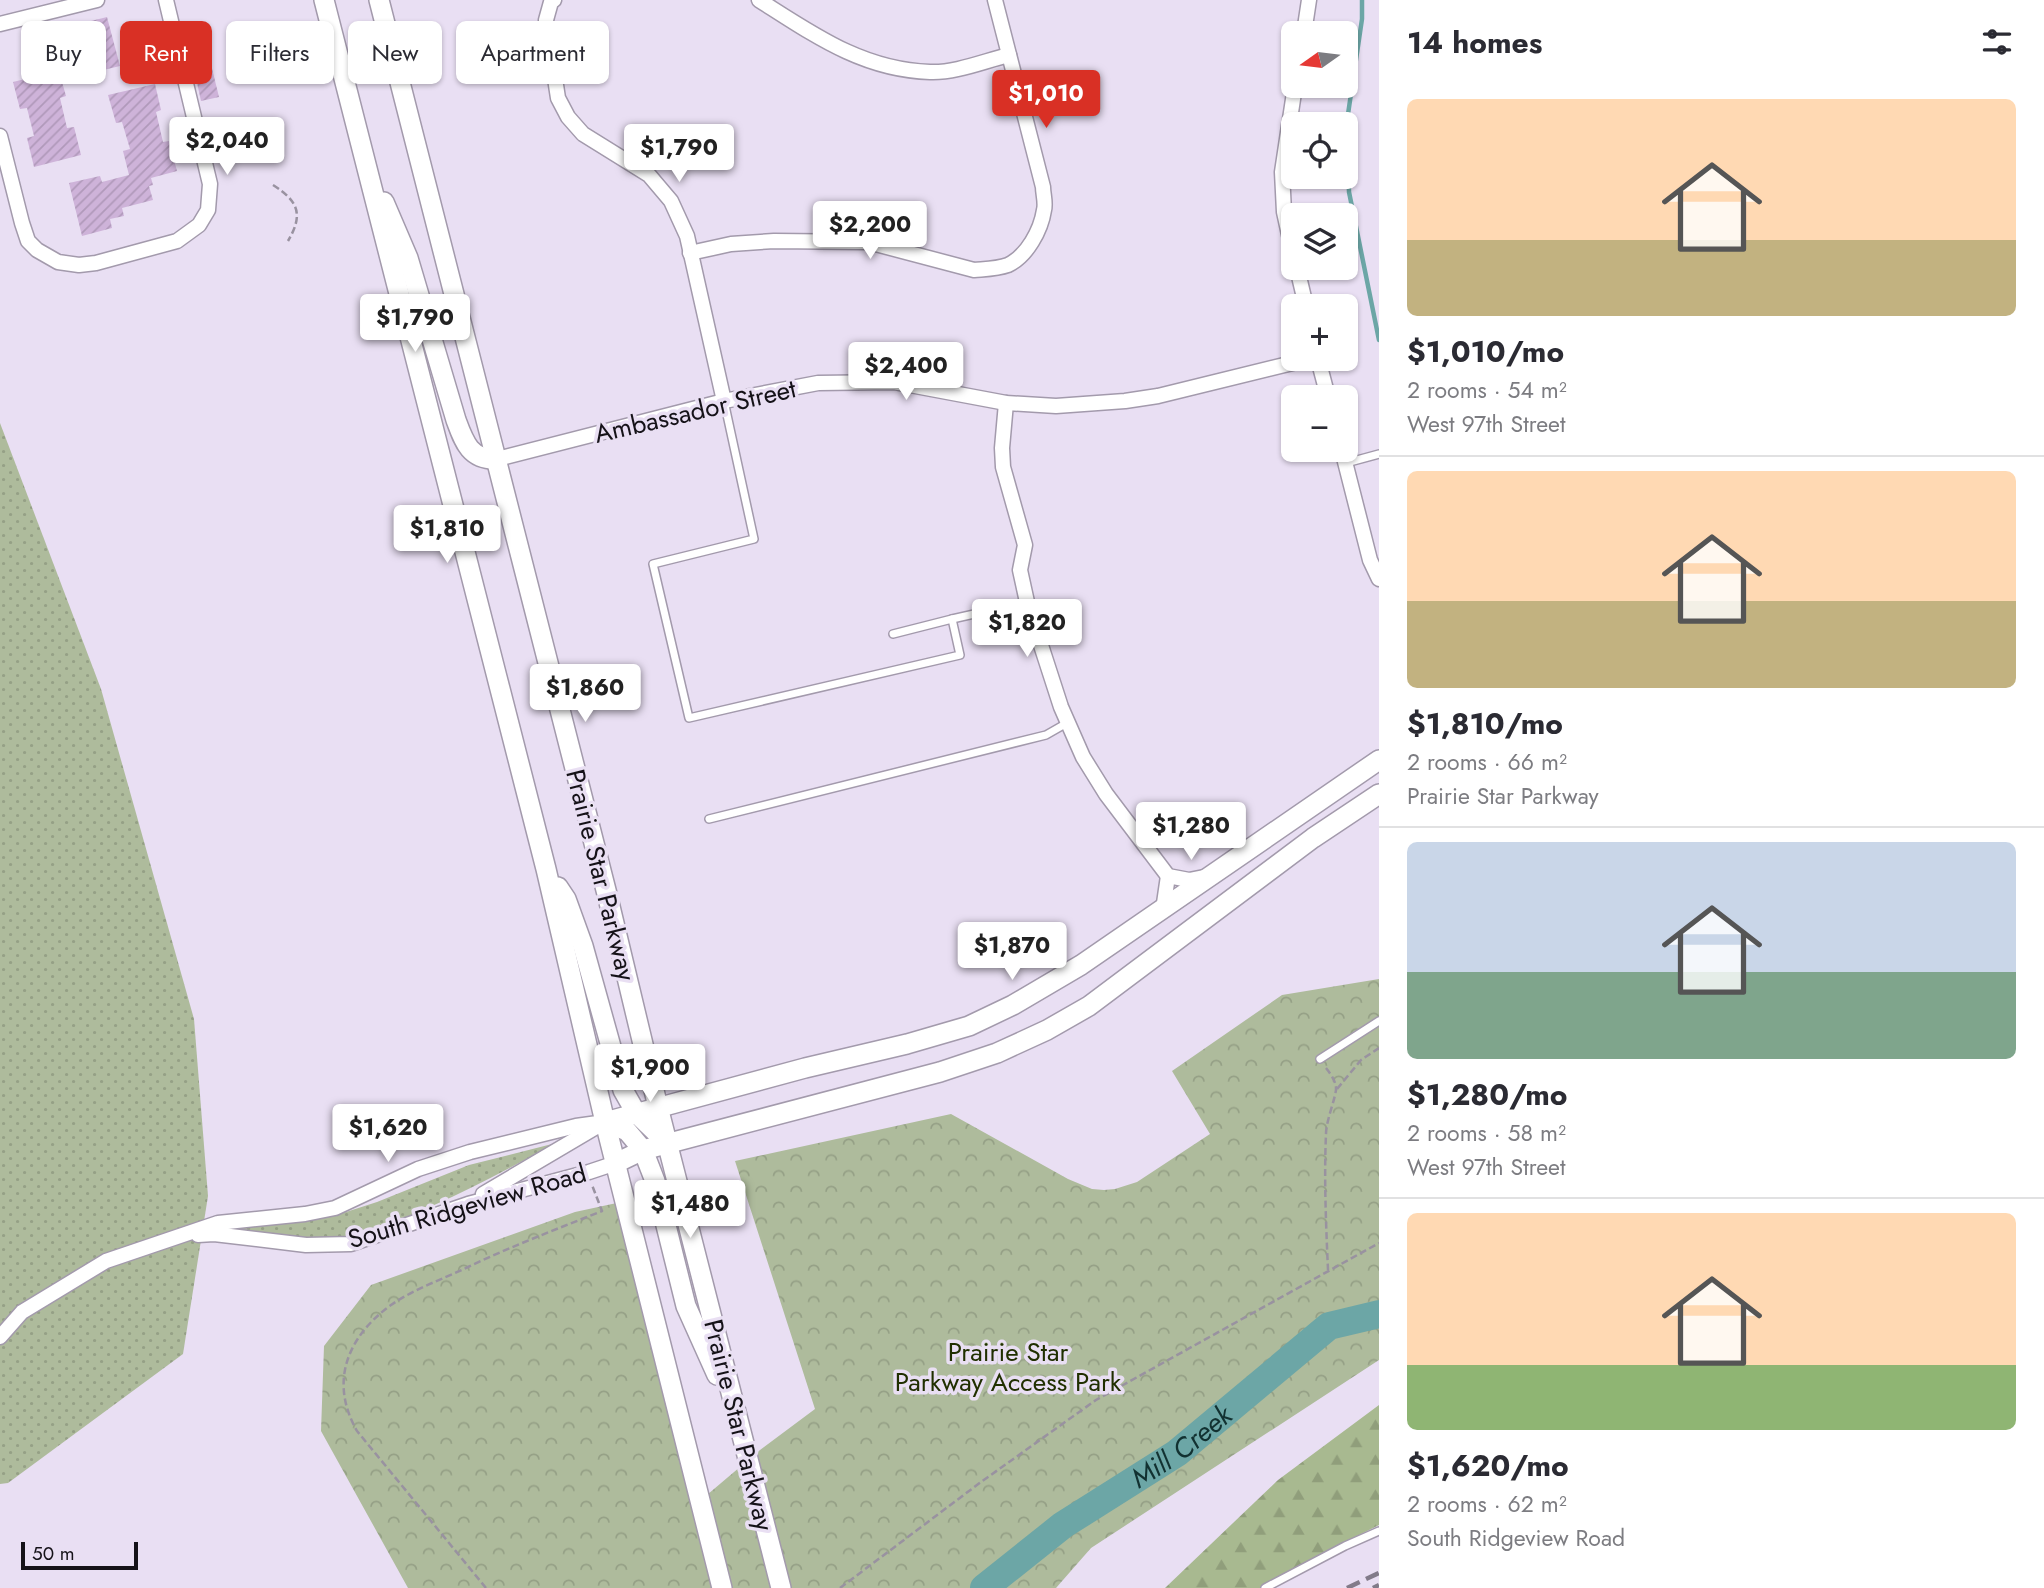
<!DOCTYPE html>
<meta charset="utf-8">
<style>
:root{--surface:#fff;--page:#f2f2f3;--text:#2b2b33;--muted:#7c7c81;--line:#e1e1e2;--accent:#d93025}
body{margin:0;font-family:Jost,sans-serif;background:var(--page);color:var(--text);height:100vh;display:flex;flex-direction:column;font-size:26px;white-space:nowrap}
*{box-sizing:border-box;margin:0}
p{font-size:23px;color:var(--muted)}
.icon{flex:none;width:38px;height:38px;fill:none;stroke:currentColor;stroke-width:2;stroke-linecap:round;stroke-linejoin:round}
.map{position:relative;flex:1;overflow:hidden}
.side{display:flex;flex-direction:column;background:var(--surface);width:665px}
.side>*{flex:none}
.banner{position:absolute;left:21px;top:21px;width:665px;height:63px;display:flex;gap:14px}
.needle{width:46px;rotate:256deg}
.controls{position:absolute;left:1281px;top:21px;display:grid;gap:14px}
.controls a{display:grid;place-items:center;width:77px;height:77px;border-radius:10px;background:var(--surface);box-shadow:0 2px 5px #0004;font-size:35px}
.scale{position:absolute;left:21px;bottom:18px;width:117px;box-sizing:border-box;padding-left:7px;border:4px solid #151218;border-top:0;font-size:19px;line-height:24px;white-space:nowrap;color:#151218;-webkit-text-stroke:5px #e9dff3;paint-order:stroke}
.price{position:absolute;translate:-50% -60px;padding:0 16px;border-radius:7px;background:#fff;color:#222;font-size:23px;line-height:46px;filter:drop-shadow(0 2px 4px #0008)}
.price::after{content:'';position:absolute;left:50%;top:42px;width:21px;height:16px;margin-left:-10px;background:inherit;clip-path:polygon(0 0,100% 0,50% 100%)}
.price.current{background:var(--accent);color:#fff}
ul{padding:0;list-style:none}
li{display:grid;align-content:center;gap:14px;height:371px;padding:0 28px}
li+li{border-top:2px solid var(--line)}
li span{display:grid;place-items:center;height:217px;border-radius:10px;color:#555}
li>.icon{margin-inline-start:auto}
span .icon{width:126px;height:126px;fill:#fffc;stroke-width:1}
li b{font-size:30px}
h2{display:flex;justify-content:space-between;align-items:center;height:84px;padding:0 28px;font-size:30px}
.tag{padding:0 24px;border-radius:10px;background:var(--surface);box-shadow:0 2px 5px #0004;font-size:24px;line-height:63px}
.tag.current{background:var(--accent);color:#fff}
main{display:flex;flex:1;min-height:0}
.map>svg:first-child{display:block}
.grass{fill:url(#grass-dots)}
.forest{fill:url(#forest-firs)}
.park{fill:url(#park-crowns)}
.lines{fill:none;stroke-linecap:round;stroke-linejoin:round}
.stream{stroke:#6ca6a6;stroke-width:4.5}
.river{stroke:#6ca6a6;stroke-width:28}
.building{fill:url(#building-hatch)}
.lane-casing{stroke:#a39aac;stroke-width:10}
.street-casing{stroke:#a39aac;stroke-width:17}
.secondary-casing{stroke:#a39aac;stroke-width:22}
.path{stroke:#9992a0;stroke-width:2.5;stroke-dasharray:7 3.5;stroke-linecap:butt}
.lane{stroke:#fff;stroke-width:7}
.street{stroke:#fff;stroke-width:14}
.secondary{stroke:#fff;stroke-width:19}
.rail{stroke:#827b89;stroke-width:4.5;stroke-dasharray:14 7;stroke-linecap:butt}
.labels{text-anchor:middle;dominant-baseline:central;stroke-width:7;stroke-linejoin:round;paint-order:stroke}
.street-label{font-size:26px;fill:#151218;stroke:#e9dff3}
.park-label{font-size:26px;fill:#202f00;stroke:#e9dff3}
.water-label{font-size:28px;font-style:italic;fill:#123131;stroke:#e9dff3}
</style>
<main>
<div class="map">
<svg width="1379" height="1588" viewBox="0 0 1379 1588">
<defs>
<pattern id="grass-dots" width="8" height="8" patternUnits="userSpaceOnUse" patternTransform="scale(1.75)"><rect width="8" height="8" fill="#aebb9c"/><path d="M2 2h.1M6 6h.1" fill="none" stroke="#95a086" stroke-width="1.8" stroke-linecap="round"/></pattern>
<pattern id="forest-firs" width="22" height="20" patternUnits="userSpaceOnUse" patternTransform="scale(1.75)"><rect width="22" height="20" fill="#a8b990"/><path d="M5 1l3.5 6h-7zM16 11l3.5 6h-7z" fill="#909e7b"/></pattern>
<pattern id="park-crowns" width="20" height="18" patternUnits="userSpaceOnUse" patternTransform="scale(1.75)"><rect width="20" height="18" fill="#aebb9c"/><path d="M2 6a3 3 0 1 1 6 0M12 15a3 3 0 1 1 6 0" fill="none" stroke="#95a086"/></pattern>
<pattern id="building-hatch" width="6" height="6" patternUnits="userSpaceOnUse" patternTransform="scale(1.75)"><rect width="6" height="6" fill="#ceb3d9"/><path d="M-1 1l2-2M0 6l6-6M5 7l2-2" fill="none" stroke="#b099ba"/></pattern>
</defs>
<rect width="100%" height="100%" fill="#e9dff3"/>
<g class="grass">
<polygon points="0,423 101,689 194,1019 208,1196 183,1354 8,1483 0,1484"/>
<path d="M556 1143C515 1165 475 1187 432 1206 401 1221 370 1235 336 1238 301 1242 263 1235 229 1232L227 1228 346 1212 377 1202 469 1165Z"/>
</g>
<polygon class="forest" points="1379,1405 1379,1525 1288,1571 1260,1588 1165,1588 1278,1480"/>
<polygon class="park" points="1379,979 1379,1360 1091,1548 1056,1588 408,1588 321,1431 324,1346 371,1285 575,1212 626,1201 701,1500 760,1450 815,1409 735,1161 951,1114 1068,1179 1092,1189 1104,1190 1115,1189 1137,1182 1210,1134 1172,1071 1282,995"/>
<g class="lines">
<polyline class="stream" points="1362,0 1362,19 1347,121 1349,192 1379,340"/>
<path class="river" id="s1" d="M984 1588 1063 1525 1177 1453 1329 1326 1379 1314"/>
</g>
<g class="building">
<polygon points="107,17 120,66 91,73 90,68 60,75 66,96 60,98 67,128 74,127 81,155 34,167 27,138 34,136 27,108 20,109 13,82 41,75 39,68 42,68 37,51 68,43 66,35 81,31 79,24"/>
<polygon points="209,56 219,97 201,101 192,60"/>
<polygon points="155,84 161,110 156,112 163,142 169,141 177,171 151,178 153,185 149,186 153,200 122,208 124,216 110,219 112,228 82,236 69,183 100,176 102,182 129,175 123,151 130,149 122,122 116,123 108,95"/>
</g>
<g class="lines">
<g class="lane-casing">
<g id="lane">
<polyline points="724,401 754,539 653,564 689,718 960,655 952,619 1027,602"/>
<polyline points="1346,463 1379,454"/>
<polyline points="893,634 952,619"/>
<polyline points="709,819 1046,735 1067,723"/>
<polyline points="1320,1059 1379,1021"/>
<polyline points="1265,1588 1345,1546 1379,1531"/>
</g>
</g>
<g class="street-casing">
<g id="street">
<polyline points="554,0 551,2 546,20 558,98 568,117 583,134 649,175 671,201 687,236 724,401"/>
<path d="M759 0C814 35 863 70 930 72 956 73 984 61 1009 55"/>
<polyline points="0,24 97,0"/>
<polyline points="1304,33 1309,0"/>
<polyline points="0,136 22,223 28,241 37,250 58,262 79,265 96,263 177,241 199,225 208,210 210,184 166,0"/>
<path d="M690 253 731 244 774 241 868 242 974 270C985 269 997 269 1008 265 1027 256 1041 230 1044 210 1046 203 1043 194 1043 187L995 0"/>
<polyline points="1293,253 1284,212 1282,172 1295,86"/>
<polyline points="1297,268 1306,306"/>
<polyline points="1318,359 1328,397"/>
<polyline points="1006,403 1002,448 1003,467 1025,545 1020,570 1027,602 1061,707 1083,757 1106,794 1168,876 1189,880 1204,877"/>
<polyline points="1342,450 1370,560 1379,579"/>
<polyline points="497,459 724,401 818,383 894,382 1006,403 1056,406 1125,401 1158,396 1309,359"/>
<polyline points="1163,910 1168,876"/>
<polyline points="483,1194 598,1126"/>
<polyline points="198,1235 214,1234 306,1245 351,1244 468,1204 589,1172 616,1163"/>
<polyline points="0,1337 22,1312 106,1261 218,1223 305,1214 335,1208 418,1169 470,1152 576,1126 605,1122"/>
</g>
</g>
<g class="secondary-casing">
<g id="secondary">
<polyline points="324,0 546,869 605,1122 722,1588"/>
<polyline points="379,0 608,898 658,1107 781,1588"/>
<path d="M384 202 408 258 456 420C464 442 470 460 497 459"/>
<polyline points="558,887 566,899 583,946 623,1090 636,1113 668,1144"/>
<polyline points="605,1122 805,1068 907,1044 969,1026 1013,1005 1081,965 1379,760"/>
<polyline points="605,1122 627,1131 643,1150 655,1181 686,1306 717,1375"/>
<polyline points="616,1163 643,1150 940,1072 997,1053 1047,1030 1089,1006 1313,838 1379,794"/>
</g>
</g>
<g class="path">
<path d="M273 185C298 201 304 214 288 241"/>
<path d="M1326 1068C1330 1073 1335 1080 1336 1087 1337 1095 1326 1120 1326 1134 1324 1179 1326 1225 1328 1270"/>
<polyline points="1337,1089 1361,1060 1379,1048"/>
<path d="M486 1588 357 1431C329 1382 347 1337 391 1305 414 1289 443 1279 468 1267 512 1246 557 1229 602 1211L592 1185"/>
<polyline points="840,1588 981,1482 1096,1400 1379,1243"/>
</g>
<use href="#lane" class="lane"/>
<use href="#street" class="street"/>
<use href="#secondary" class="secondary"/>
<g class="rail">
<polyline points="1347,1588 1379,1573"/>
<polyline points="1373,1588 1379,1585"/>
</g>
</g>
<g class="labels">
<g class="street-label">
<text transform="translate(695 411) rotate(-13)">Ambassador Street</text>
<text transform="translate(601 875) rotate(76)">Prairie Star Parkway</text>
<text transform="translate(467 1206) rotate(-16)">South Ridgeview Road</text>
<text transform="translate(739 1425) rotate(76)">Prairie Star Parkway</text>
</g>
<g class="park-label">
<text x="1008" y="1352">Prairie Star<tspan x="1008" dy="30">Parkway Access Park</tspan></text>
</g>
<g class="water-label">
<text stroke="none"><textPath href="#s1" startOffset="243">Mill Creek</textPath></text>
</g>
</g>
</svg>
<div class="controls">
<a><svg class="needle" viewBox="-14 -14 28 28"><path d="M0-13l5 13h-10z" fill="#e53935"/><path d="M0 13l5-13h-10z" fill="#7c7c81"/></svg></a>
<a><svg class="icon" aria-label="locate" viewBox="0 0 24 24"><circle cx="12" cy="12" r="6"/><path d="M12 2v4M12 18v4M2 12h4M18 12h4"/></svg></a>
<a><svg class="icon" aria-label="layers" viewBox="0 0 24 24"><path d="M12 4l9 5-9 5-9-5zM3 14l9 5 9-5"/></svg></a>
<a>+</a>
<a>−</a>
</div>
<div class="scale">50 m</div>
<b class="price current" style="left:1046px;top:130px">$1,010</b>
<b class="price" style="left:227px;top:177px">$2,040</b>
<b class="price" style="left:679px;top:184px">$1,790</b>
<b class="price" style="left:870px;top:261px">$2,200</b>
<b class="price" style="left:415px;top:354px">$1,790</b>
<b class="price" style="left:906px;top:402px">$2,400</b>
<b class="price" style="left:447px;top:565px">$1,810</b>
<b class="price" style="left:1027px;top:659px">$1,820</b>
<b class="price" style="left:585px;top:724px">$1,860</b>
<b class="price" style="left:1191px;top:862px">$1,280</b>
<b class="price" style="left:1012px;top:982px">$1,870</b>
<b class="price" style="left:650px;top:1104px">$1,900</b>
<b class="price" style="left:388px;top:1164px">$1,620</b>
<b class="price" style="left:690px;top:1240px">$1,480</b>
<div class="banner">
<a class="tag">Buy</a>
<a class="tag current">Rent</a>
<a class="tag">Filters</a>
<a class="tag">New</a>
<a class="tag">Apartment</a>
</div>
</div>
<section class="side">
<h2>14 homes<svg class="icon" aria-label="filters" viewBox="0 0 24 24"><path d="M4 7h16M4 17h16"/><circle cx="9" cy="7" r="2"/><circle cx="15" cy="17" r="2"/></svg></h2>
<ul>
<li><span style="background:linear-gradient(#ffd9b3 65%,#c2b280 0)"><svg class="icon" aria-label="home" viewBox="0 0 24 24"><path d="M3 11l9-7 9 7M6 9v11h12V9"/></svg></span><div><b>$1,010/mo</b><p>2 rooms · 54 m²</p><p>West 97th Street</p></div></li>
<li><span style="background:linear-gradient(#ffd9b3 60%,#c2b280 0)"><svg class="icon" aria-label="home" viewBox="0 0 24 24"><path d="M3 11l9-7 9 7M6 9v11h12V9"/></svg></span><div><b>$1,810/mo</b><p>2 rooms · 66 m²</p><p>Prairie Star Parkway</p></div></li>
<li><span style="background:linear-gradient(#c9d6e8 60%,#7fa58c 0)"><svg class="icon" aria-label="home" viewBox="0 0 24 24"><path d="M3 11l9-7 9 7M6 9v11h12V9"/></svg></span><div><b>$1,280/mo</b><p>2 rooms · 58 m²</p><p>West 97th Street</p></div></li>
<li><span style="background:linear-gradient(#ffd9b3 70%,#8fb573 0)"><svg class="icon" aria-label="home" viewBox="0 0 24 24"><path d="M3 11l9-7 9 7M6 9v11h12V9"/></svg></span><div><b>$1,620/mo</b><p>2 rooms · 62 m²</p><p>South Ridgeview Road</p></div></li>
</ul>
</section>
</main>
